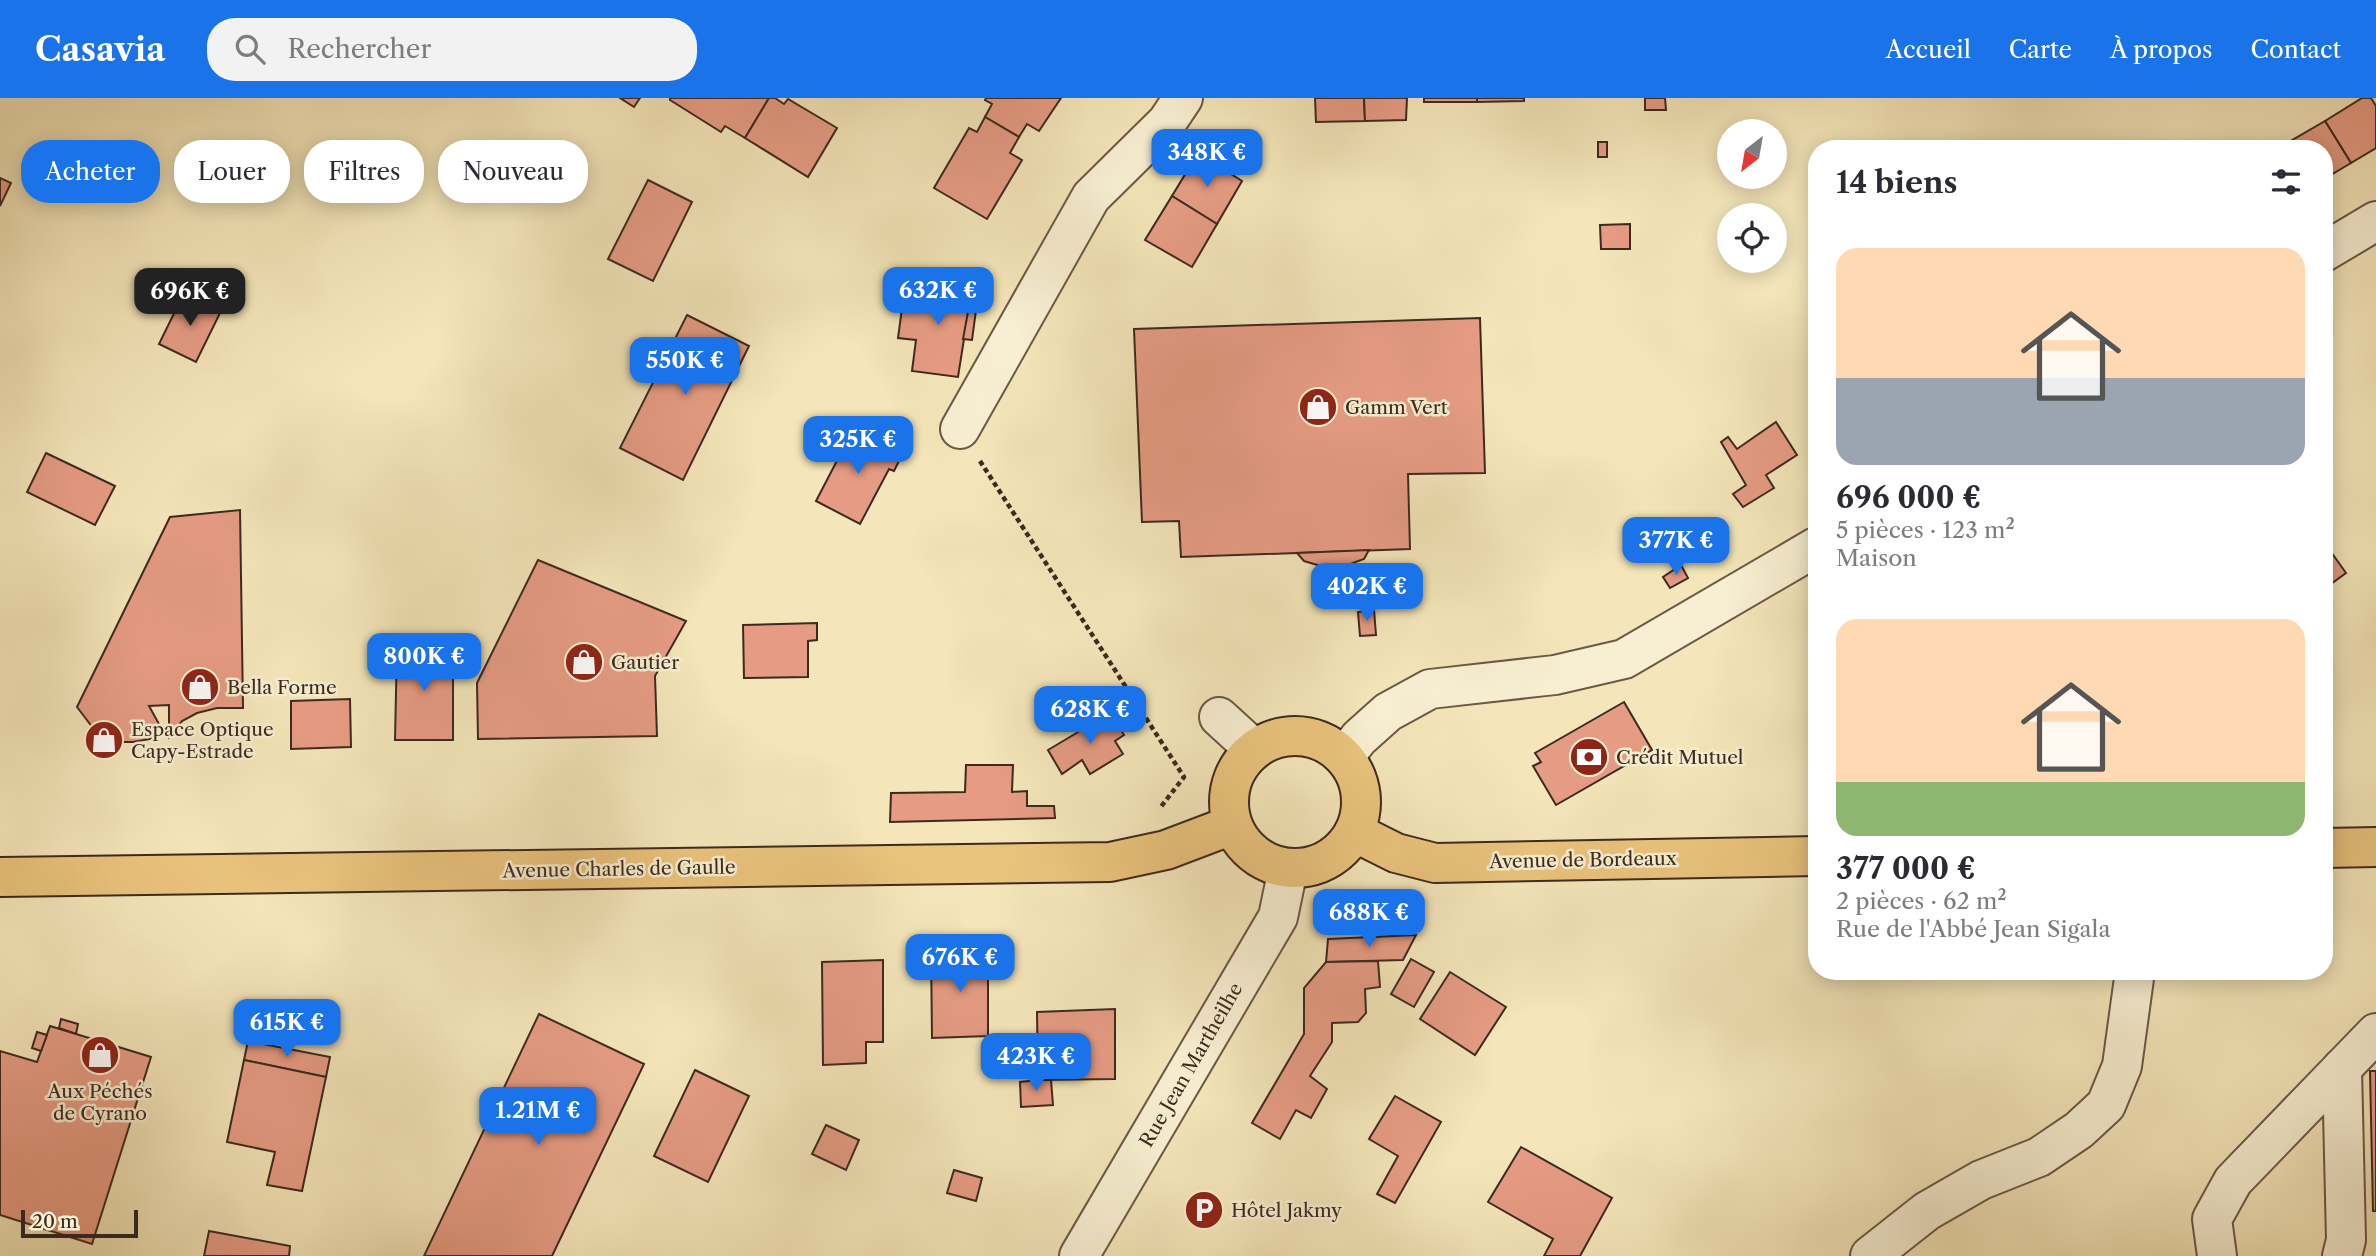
<!DOCTYPE html>
<html lang="fr">
<meta charset="utf-8">
<style>
:root{--surface:#fff;--page:#f2f2f3;--text:#2b2b33;--muted:#7c7c81;--accent:#1a73e8}
body{margin:0;font-family:"Libre Caslon Text",serif;background:var(--page);color:var(--text);height:100vh;display:flex;flex-direction:column;font-size:26px;white-space:nowrap}
*{box-sizing:border-box;margin:0}
p{font-size:23px;color:var(--muted)}
.icon{flex:none;width:38px;height:38px;fill:none;stroke:currentColor;stroke-width:2;stroke-linecap:round;stroke-linejoin:round}
.map{position:relative;flex:1;overflow:hidden}
.drawer{position:absolute;left:1808px;top:42px;width:525px;height:840px;display:flex;flex-direction:column;background:var(--surface);border-radius:28px;box-shadow:0 4px 18px #0003}
.drawer>*{flex:none}
.top-card{position:absolute;left:21px;top:42px;width:665px;height:63px;display:flex;gap:14px}
.needle{width:46px;rotate:211deg}
.buttons{position:absolute;left:1717px;top:21px;display:grid;gap:14px}
.buttons a{display:grid;place-items:center;width:70px;height:70px;border-radius:50%;background:var(--surface);box-shadow:0 4px 18px #0003;font-size:35px}
.scale{position:absolute;left:21px;bottom:18px;width:117px;box-sizing:border-box;padding-left:7px;border:4px solid #3d291e;border-top:0;font-size:19px;line-height:24px;white-space:nowrap;color:#3d291e;-webkit-text-stroke:5px #f8efd2;paint-order:stroke}
.price{position:absolute;translate:-50% -60px;padding:0 16px;border-radius:14px;background:var(--accent);color:#fff;font-size:23px;line-height:46px;filter:drop-shadow(0 2px 4px #0008)}
.price::after{content:'';position:absolute;left:50%;top:42px;width:21px;height:16px;margin-left:-10px;background:inherit;clip-path:polygon(0 0,100% 0,50% 100%)}
.price.selected{background:#222;color:#fff}
ul{padding:0;list-style:none}
li{display:grid;align-content:center;gap:14px;height:371px;padding:0 28px}
li span{display:grid;place-items:center;height:217px;border-radius:21px;color:#555}
li>.icon{margin-inline-start:auto}
span .icon{width:126px;height:126px;fill:#fffc;stroke-width:1}
li b{font-size:30px}
h2{display:flex;justify-content:space-between;align-items:center;height:84px;padding:0 28px;font-size:30px}
.chip{padding:0 24px;border-radius:28px;background:var(--surface);box-shadow:0 4px 18px #0003;font-size:24px;line-height:63px}
.chip.selected{background:var(--accent);color:#fff}
header{display:flex;align-items:center;gap:42px;box-sizing:border-box;height:98px;padding:0 35px;background:var(--accent);color:#fff}
header strong{font-size:33px}
nav{display:flex;gap:38px;margin-inline-start:auto;font-size:24px}
.search{width:490px;height:63px;background:var(--page);display:flex;align-items:center;gap:18px;box-sizing:border-box;padding:0 24px;border-radius:28px;color:var(--muted);font-size:26px}
.map>svg:first-child{display:block}
.building{fill:#e69c84;stroke:#3d291e;stroke-width:2}
.lines{fill:none;stroke-linecap:round;stroke-linejoin:round}
.minor-casing{stroke:#6b5845;stroke-width:42}
.major-casing{stroke:#3d291e;stroke-width:42}
.path{stroke:#3d291e;stroke-width:4.5;stroke-dasharray:5 3.5;stroke-linecap:butt}
.minor{stroke:#f8efd2;stroke-width:38}
.major{stroke:#eac37d;stroke-width:38}
.labels{text-anchor:middle;dominant-baseline:central;stroke-width:5;stroke-linejoin:round;paint-order:stroke}
.poi-label{font-size:19px;fill:#3d291e;stroke:#f8efd2;text-anchor:start}
.street-label{font-size:19px;fill:#3d291e;stroke:#f8efd2}
</style>
<header>
<strong>Casavia</strong>
<div class="search"><svg class="icon" aria-label="search" viewBox="0 0 24 24"><circle cx="10" cy="10" r="6"/><path d="M15 15l6 6"/></svg>Rechercher</div>
<nav><a>Accueil</a><a>Carte</a><a>À propos</a><a>Contact</a></nav>
</header>
<div class="map">
<svg width="2376" height="1158" viewBox="0 0 2376 1158">
<rect width="100%" height="100%" fill="#f4e6ba"/>
<filter id="stains"><feTurbulence type="fractalNoise" baseFrequency=".00286" numOctaves="4"/><feColorMatrix values="0 0 0 0 .2 0 0 0 0 .09 0 0 0 0 .02 0 0 0 .5 -.17"/></filter>
<radialGradient id="worn" r=".72"><stop offset=".6" stop-color="#630" stop-opacity="0"/><stop offset="1" stop-color="#630" stop-opacity=".3"/></radialGradient>
<g class="building">
<polygon points="620,0 640,0 634,9"/>
<polygon points="670,0 769,0 745,40 725,28 721,34 670,2"/>
<polygon points="769,0 775,0 784,6 788,1 837,30 808,79 745,40"/>
<polygon points="986,0 1061,0 1039,33 1027,26 1019,39 985,19 992,6 985,2"/>
<polygon points="1315,0 1364,0 1365,23 1316,24"/>
<polygon points="1364,0 1407,0 1406,22 1365,23"/>
<rect x="1424" y="0" width="53" height="4"/>
<polygon points="1477,0 1524,0 1524,3 1477,4"/>
<polygon points="1645,0 1665,0 1666,12 1645,12"/>
<polygon points="2362,0 2371,0 2376,8 2376,50 2351,65 2325,23"/>
<polygon points="985,19 1019,39 1010,55 1022,62 987,121 934,90 969,30 977,34"/>
<polygon points="2325,23 2351,65 2324,81 2324,51 2280,49"/>
<rect x="1598" y="44" width="9" height="15"/>
<polygon points="1198,55 1242,83 1217,126 1172,98"/>
<polygon points="0,80 11,85 0,108"/>
<polygon points="648,82 692,104 653,183 608,161"/>
<polygon points="1172,98 1217,126 1192,169 1145,142"/>
<polygon points="1630,126 1630,151 1601,151 1600,127"/>
<polygon points="939,182 978,187 975,204 970,203 958,279 912,273 916,242 898,240 904,195 937,200"/>
<polygon points="184,195 221,213 196,264 159,246"/>
<polygon points="970,203 977,205 972,242 963,241"/>
<polygon points="687,217 749,248 683,382 620,350"/>
<polygon points="1480,220 1485,375 1408,376 1410,451 1181,459 1179,423 1142,424 1134,231"/>
<polygon points="1776,324 1797,357 1766,377 1774,390 1743,409 1733,396 1746,387 1721,344 1728,339 1737,351"/>
<polygon points="854,330 902,357 894,373 889,371 860,426 816,403"/>
<polygon points="46,355 115,388 95,427 27,394"/>
<polygon points="240,412 243,610 217,610 197,615 182,623 169,639 169,607 149,608 164,635 155,640 133,644 121,644 96,634 77,609 170,419"/>
<polygon points="2324,444 2346,475 2324,491"/>
<polygon points="1369,452 1364,461 1334,472 1304,463 1297,455"/>
<polygon points="538,462 686,523 655,578 657,638 478,641 477,585"/>
<polygon points="1681,467 1688,480 1670,490 1663,479"/>
<polygon points="1374,512 1376,537 1360,538 1358,514"/>
<polygon points="817,525 817,542 808,543 808,579 744,580 743,527"/>
<polygon points="397,548 453,548 453,642 395,642"/>
<polygon points="350,601 351,649 291,651 291,603"/>
<polygon points="1624,604 1652,652 1556,707 1533,668 1541,664 1535,655"/>
<polygon points="1110,615 1124,637 1115,643 1123,656 1090,676 1082,662 1062,676 1048,652"/>
<polygon points="966,667 1013,667 1012,694 1027,693 1027,708 1054,708 1055,720 890,724 891,695 965,694"/>
<polygon points="1416,837 1403,862 1326,864 1328,841"/>
<polygon points="988,852 988,938 932,940 931,853"/>
<polygon points="1411,861 1434,874 1414,909 1391,896"/>
<polygon points="883,862 883,944 866,944 866,965 823,967 822,864"/>
<polygon points="1378,863 1380,889 1365,891 1366,915 1358,924 1332,925 1332,944 1310,978 1327,991 1311,1020 1296,1012 1280,1041 1252,1025 1304,936 1304,890 1326,864"/>
<polygon points="1450,874 1506,909 1475,957 1420,921"/>
<polygon points="1115,911 1115,981 1038,982 1037,914"/>
<polygon points="539,916 644,966 552,1158 424,1158"/>
<polygon points="61,921 78,926 76,936 59,930"/>
<polygon points="50,928 151,959 92,1146 0,1117 0,953 37,964"/>
<polygon points="37,934 47,937 41,953 32,950"/>
<polygon points="248,943 330,959 326,979 244,962"/>
<polygon points="244,962 326,979 302,1093 267,1087 275,1054 227,1044"/>
<polygon points="695,972 749,998 708,1084 654,1058"/>
<polygon points="2370,973 2376,973 2376,1113 2373,1113"/>
<polygon points="1038,982 1051,982 1053,1007 1021,1009 1020,984"/>
<polygon points="1395,998 1441,1024 1395,1105 1377,1096 1398,1058 1369,1041"/>
<polygon points="826,1027 859,1042 846,1072 812,1056"/>
<polygon points="1521,1049 1612,1100 1580,1158 1544,1158 1553,1141 1488,1104"/>
<polygon points="954,1072 982,1080 976,1103 947,1095"/>
<polygon points="209,1133 290,1148 289,1158 204,1158"/>
</g>
<g class="lines">
<g class="minor-casing">
<g id="minor">
<polyline points="2324,154 2376,123"/>
<polyline points="960,331 1091,99 1167,24 1183,0"/>
<polyline points="1219,619 1254,651"/>
<polyline points="1344,659 1359,640 1388,614 1430,591 1555,577 1624,561 1816,449"/>
<polyline points="2342,970 2346,1142 2342,1158"/>
<polyline points="1079,1158 1278,819 1288,771"/>
<polyline points="1870,1158 1927,1113 1981,1082 2039,1059 2079,1032 2106,1007 2122,968 2135,873"/>
<polyline points="2217,1158 2212,1121 2233,1083 2376,935"/>
</g>
</g>
<g class="major-casing">
<g id="major">
<circle cx="1295" cy="704" r="66"/>
<polyline points="1354,734 1396,755 1435,765 1816,758"/>
<polyline points="2324,750 2376,749"/>
<polyline points="0,779 1110,764 1166,752 1232,727"/>
</g>
</g>
<polyline class="path" points="980,363 1184,679 1160,710"/>
<use href="#minor" class="minor"/>
<use href="#major" class="major"/>
</g>
<defs>
<g id="shop-disc" transform="scale(2.0125)"><circle r="9.5" fill="#8f2418" stroke="#f8efd2"/><path d="M-5-2.5h2.3a2.7 3.5 0 0 1 5.4 0H5L5.5 6h-11ZM-1.5-2.5h3a1.5 2.3 0 0 0-3 0Z" fill="#fff"/></g>
<g id="bank-disc" transform="scale(2.0125)"><circle r="9.5" fill="#8f2418" stroke="#f8efd2"/><path d="M-6-4H6V4H-6ZM0-2.3a2.3 2.3 0 1 0 0 4.6a2.3 2.3 0 1 0 0-4.6Z" fill="#fff"/></g>
<g id="parking-disc" transform="scale(2.0125)"><circle r="9.5" fill="#8f2418" stroke="#f8efd2"/><path d="M-3.5-5.5H1a3.5 3.5 0 0 1 0 7H-1V5.5H-3.5ZM-1-3.4V-.6H.8a1.4 1.4 0 0 0 0-2.8Z" fill="#fff"/></g>
</defs>
<g fill-rule="evenodd">
<use href="#shop-disc" x="1318" y="309"/>
<use href="#shop-disc" x="584" y="564"/>
<use href="#shop-disc" x="200" y="589"/>
<use href="#shop-disc" x="104" y="642"/>
<use href="#bank-disc" x="1589" y="659"/>
<use href="#shop-disc" x="100" y="957"/>
<use href="#parking-disc" x="1204" y="1112"/>
</g>
<g class="labels">
<g class="poi-label">
<text x="1345" y="309">Gamm Vert</text>
<text x="611" y="564">Gautier</text>
<text x="227" y="589">Bella Forme</text>
<text x="131" y="631">Espace Optique<tspan x="131" dy="22">Capy-Estrade</tspan></text>
<text x="1616" y="659">Crédit Mutuel</text>
<text x="100" y="993" text-anchor="middle">Aux Péchés<tspan x="100" dy="22">de Cyrano</tspan></text>
<text x="1231" y="1112">Hôtel Jakmy</text>
</g>
<g class="street-label">
<text transform="translate(1583 762) rotate(-1)">Avenue de Bordeaux</text>
<text transform="translate(619 771) rotate(-1)">Avenue Charles de Gaulle</text>
<text transform="translate(1191 967) rotate(-60)">Rue Jean Martheilhe</text>
</g>
</g>
<rect width="100%" height="100%" filter="url(#stains)"/>
<rect width="100%" height="100%" fill="url(#worn)"/>
</svg>
<div class="buttons">
<a><svg class="needle" viewBox="-14 -14 28 28"><path d="M0-13l5 13h-10z" fill="#e53935"/><path d="M0 13l5-13h-10z" fill="#7c7c81"/></svg></a>
<a><svg class="icon" aria-label="locate" viewBox="0 0 24 24"><circle cx="12" cy="12" r="6"/><path d="M12 2v4M12 18v4M2 12h4M18 12h4"/></svg></a>
</div>
<div class="scale">20 m</div>
<b class="price" style="left:1207px;top:91px">348K €</b>
<b class="price" style="left:938px;top:229px">632K €</b>
<b class="price selected" style="left:190px;top:230px">696K €</b>
<b class="price" style="left:685px;top:299px">550K €</b>
<b class="price" style="left:858px;top:378px">325K €</b>
<b class="price" style="left:1676px;top:479px">377K €</b>
<b class="price" style="left:1367px;top:525px">402K €</b>
<b class="price" style="left:424px;top:595px">800K €</b>
<b class="price" style="left:1090px;top:648px">628K €</b>
<b class="price" style="left:1369px;top:851px">688K €</b>
<b class="price" style="left:960px;top:896px">676K €</b>
<b class="price" style="left:287px;top:961px">615K €</b>
<b class="price" style="left:1036px;top:995px">423K €</b>
<b class="price" style="left:538px;top:1049px">1.21M €</b>
<div class="top-card">
<a class="chip selected">Acheter</a>
<a class="chip">Louer</a>
<a class="chip">Filtres</a>
<a class="chip">Nouveau</a>
</div>
<section class="drawer">
<h2>14 biens<svg class="icon" aria-label="filters" viewBox="0 0 24 24"><path d="M4 7h16M4 17h16"/><circle cx="9" cy="7" r="2"/><circle cx="15" cy="17" r="2"/></svg></h2>
<ul>
<li><span style="background:linear-gradient(#ffd9b3 60%,#9aa5b1 0)"><svg class="icon" aria-label="home" viewBox="0 0 24 24"><path d="M3 11l9-7 9 7M6 9v11h12V9"/></svg></span><div><b>696 000 €</b><p>5 pièces · 123 m²</p><p>Maison</p></div></li>
<li><span style="background:linear-gradient(#ffd9b3 75%,#8fb573 0)"><svg class="icon" aria-label="home" viewBox="0 0 24 24"><path d="M3 11l9-7 9 7M6 9v11h12V9"/></svg></span><div><b>377 000 €</b><p>2 pièces · 62 m²</p><p>Rue de l'Abbé Jean Sigala</p></div></li>
</ul>
</section>
</div>
